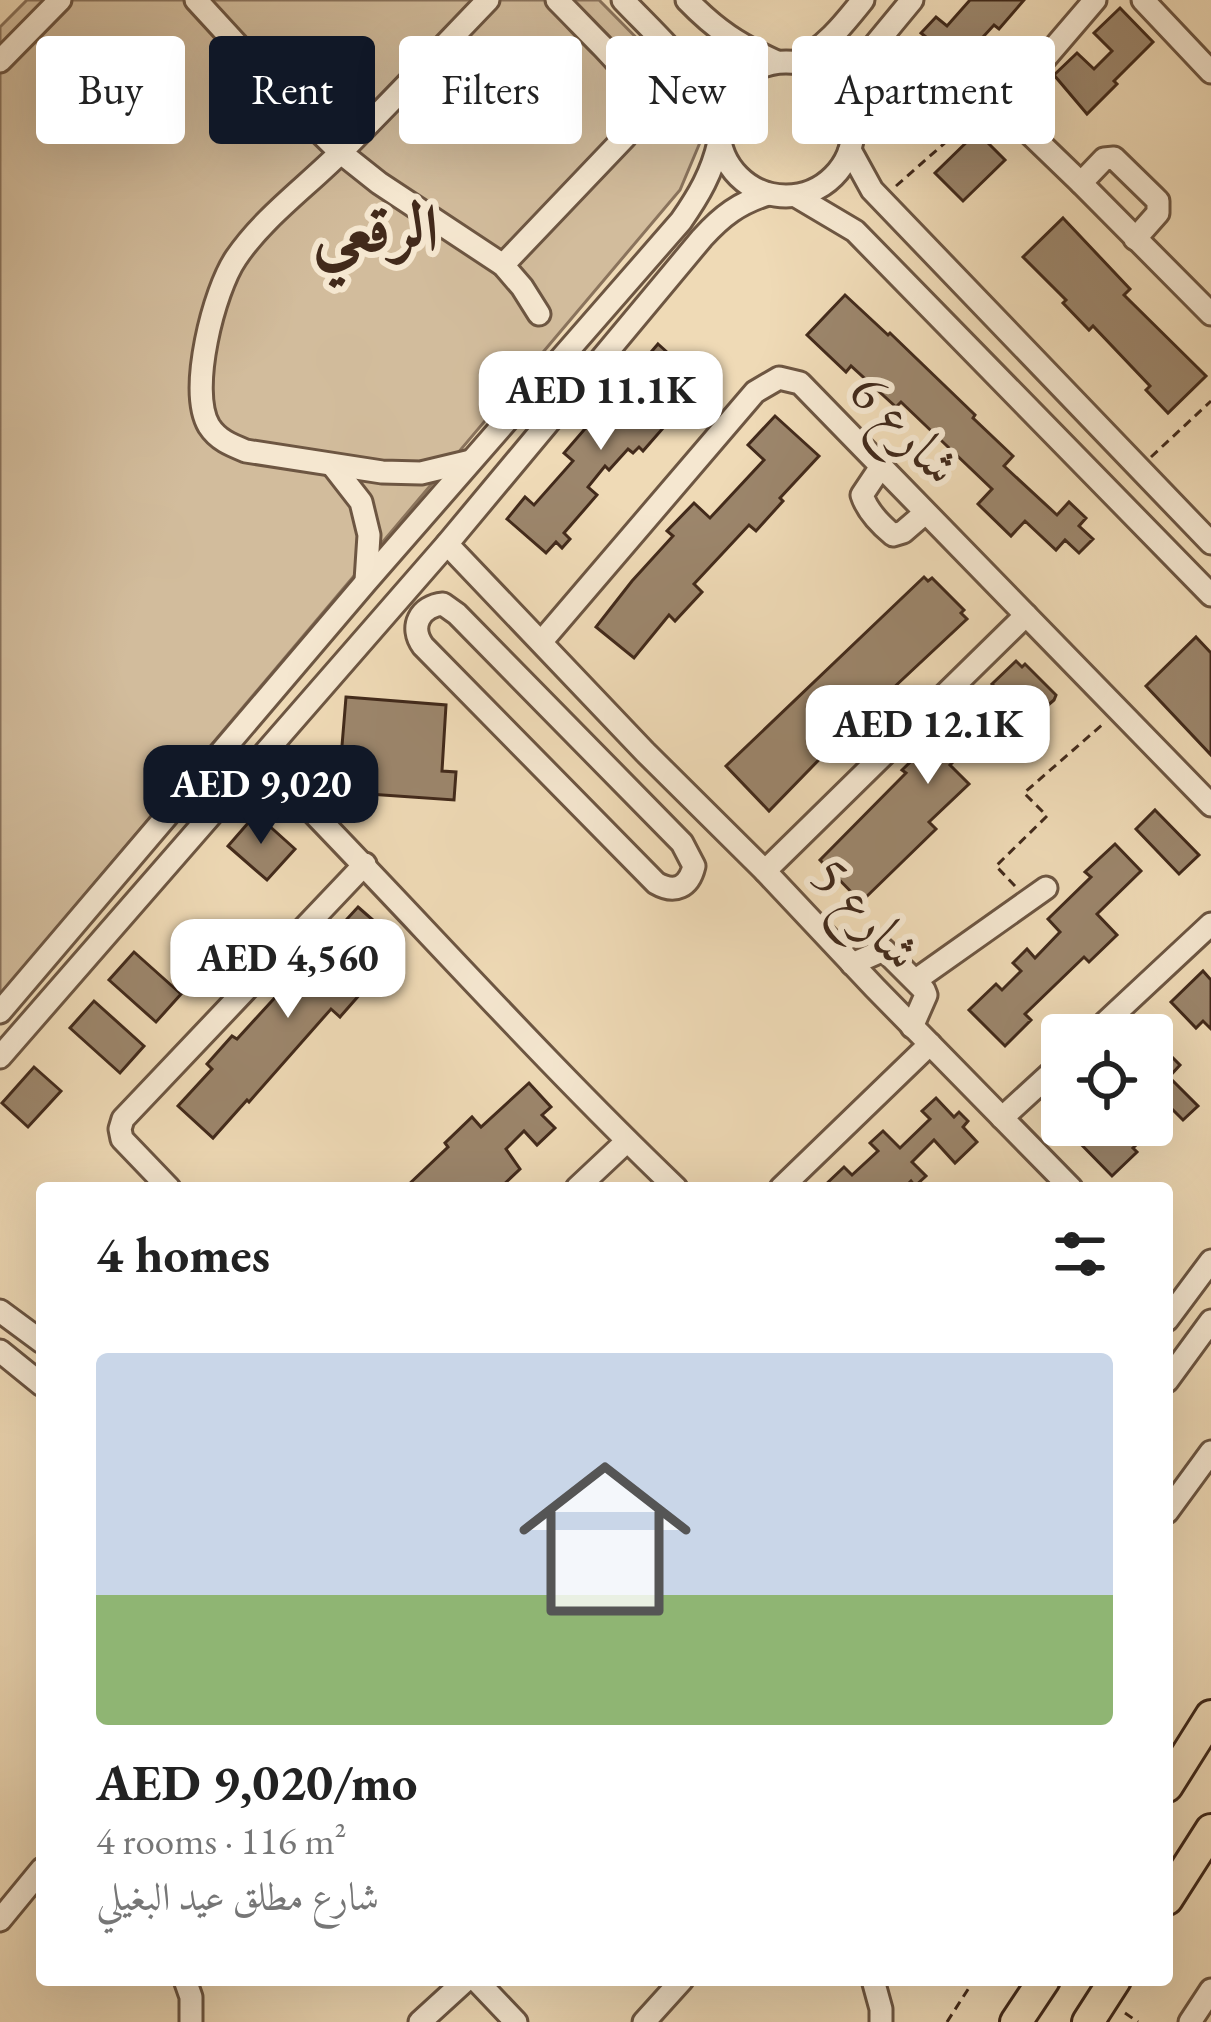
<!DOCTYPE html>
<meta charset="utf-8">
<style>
:root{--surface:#fff;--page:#f6f6f6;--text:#222;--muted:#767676;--accent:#111827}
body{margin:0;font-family:"EB Garamond",Amiri,serif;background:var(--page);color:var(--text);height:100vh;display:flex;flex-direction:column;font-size:45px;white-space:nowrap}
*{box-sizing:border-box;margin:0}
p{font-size:39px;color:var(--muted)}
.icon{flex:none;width:66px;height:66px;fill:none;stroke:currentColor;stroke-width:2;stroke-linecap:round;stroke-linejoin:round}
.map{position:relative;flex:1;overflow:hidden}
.sheet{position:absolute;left:36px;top:1182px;width:1137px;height:804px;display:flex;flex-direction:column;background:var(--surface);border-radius:12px;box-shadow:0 12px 48px #0002}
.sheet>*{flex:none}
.banner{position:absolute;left:36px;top:36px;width:1140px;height:108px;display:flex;gap:24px}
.fabs{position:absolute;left:1041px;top:1014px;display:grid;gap:24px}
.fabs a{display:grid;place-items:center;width:132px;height:132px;border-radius:12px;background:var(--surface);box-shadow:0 12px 48px #0002;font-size:60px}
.price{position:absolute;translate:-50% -102px;padding:0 27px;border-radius:24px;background:#fff;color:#222;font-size:39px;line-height:78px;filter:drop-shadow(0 3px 6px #0008)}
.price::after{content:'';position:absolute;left:50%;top:72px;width:36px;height:27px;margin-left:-18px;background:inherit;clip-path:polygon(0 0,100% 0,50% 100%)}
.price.selected{background:var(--accent);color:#fff}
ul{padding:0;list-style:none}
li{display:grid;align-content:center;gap:24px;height:636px;padding:0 60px}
li span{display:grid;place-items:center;height:372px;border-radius:12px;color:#555}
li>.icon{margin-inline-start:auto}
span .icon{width:216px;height:216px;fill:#fffc;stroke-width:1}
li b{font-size:51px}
h2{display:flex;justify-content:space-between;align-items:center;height:144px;padding:0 60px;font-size:51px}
.chip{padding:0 42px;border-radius:12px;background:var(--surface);box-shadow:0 12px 48px #0002;font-size:42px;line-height:108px}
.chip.selected{background:var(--accent);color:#fff}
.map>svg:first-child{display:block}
.green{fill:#d2bc9c;stroke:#8a735c;stroke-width:3}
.building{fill:#9c866c;stroke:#422a1b;stroke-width:3}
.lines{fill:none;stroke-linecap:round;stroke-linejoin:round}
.minor-casing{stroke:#6d5642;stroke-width:27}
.highway-casing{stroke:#422a1b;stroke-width:36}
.path{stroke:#422a1b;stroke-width:3;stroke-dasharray:9 6;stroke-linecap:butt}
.minor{stroke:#f5e7d0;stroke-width:21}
.highway{stroke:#efdab6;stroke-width:30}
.labels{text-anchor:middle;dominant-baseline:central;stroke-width:12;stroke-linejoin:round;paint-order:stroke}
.street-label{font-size:54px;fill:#422a1b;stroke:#f5e7d0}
.district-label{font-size:66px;font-weight:bold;fill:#422a1b;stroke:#f5e7d0}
</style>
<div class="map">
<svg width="1211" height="2022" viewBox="0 0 1211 2022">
<rect width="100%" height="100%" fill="#efdab6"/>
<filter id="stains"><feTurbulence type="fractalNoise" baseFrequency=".00167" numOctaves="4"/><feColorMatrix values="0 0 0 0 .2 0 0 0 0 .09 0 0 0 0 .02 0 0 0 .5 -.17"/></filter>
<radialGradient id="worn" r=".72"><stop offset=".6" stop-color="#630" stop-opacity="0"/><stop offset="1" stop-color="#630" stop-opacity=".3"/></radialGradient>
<polygon class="green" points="27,0 599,0 693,95 704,133 680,190 0,995 0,27"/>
<g class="building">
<polygon points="970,0 1024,0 999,29 994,25 949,74 924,51 932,42 921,33 936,17 947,26"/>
<polygon points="1120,8 1153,42 1114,81 1117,84 1087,114 1054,75 1077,53 1094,69 1112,51 1094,33"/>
<polygon points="977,132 1005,160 963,201 935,173"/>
<polygon points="1063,218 1130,289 1124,295 1206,376 1168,413 1146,390 1150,386 1093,326 1089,330 1063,303 1066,300 1023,257"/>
<polygon points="845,295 888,335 890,333 975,415 973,418 1013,456 1004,466 1057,515 1069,502 1086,518 1079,526 1093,539 1079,553 1065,540 1056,550 1025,521 1011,536 978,504 992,489 901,402 896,407 851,366 846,372 807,335"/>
<polygon points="658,344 687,370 674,384 680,389 661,411 666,415 659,423 664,427 643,451 639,447 633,453 628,449 609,470 605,466 588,487 597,495 564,533 570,539 562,548 556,542 546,553 507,519 525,497 534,505 573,461 564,453 596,416 610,427 641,391 628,379"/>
<polygon points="775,416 819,456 780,498 783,501 756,531 749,525 694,584 702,592 675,621 669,615 634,658 596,627 632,581 673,536 667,531 694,503 710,518 764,460 748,445"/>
<polygon points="924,577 928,581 932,578 964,610 961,613 967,619 844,734 769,811 726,766"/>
<polygon points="1196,637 1211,653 1211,755 1146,686"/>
<polygon points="1016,661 1022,667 1025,664 1056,695 1054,700 1040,712 1033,705 1028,710 1018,700 995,721 1012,738 998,754 989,745 983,750 974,741 950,765 969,784 929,822 936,829 861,902 820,860 906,773 902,770 930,743 972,703 978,709 998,690 992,684"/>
<polygon points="346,697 446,705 442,771 456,772 454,800 326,791 329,757 341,758"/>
<polygon points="1155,810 1199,855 1179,874 1136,829"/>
<polygon points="256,814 295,849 267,880 228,846"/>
<polygon points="1115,844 1141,871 1097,914 1117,935 1089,962 1084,957 1025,1014 1031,1020 1005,1046 969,1010 996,984 1002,990 1021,971 1013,963 1027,949 1035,958 1060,932 1048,919 1091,877 1085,872"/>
<polygon points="358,907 397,941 355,987 361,993 340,1017 331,1009 249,1102 247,1100 213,1138 178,1106 212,1069 207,1064 232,1036 237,1039"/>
<polygon points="134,952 181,994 156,1022 109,980"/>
<polygon points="1203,971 1211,980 1211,1029 1203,1021 1196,1028 1171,1002"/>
<polygon points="94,1001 144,1046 120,1073 70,1028"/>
<polygon points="1167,1052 1180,1065 1169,1077 1198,1106 1183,1120 1173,1110 1133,1148 1137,1152 1112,1176 1072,1135 1082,1125 1152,1125 1152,1067"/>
<polygon points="34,1067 61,1091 28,1127 2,1103"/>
<polygon points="529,1083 551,1107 542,1115 555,1128 537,1145 524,1131 506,1149 520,1169 500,1188 405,1188 448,1147 445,1143 472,1117 481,1127"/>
<polygon points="936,1098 954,1117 959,1112 968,1121 963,1127 977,1142 955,1163 934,1140 912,1162 926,1176 915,1186 911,1181 904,1188 822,1188 844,1167 852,1175 878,1151 870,1143 883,1131 900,1148 930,1119 922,1111"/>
</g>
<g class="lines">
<g class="minor-casing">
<g id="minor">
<polyline points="196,0 300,113 340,152 379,183 503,265 522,287 539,314"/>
<path d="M623 0C657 36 701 74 719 121"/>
<path d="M687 0C716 30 739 45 777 62"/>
<path d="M1095 0 1017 91C1011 106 1015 115 1024 128L1081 183 1211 314"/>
<polyline points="1143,0 1211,72"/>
<polyline points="0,61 60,0"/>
<circle cx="786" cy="129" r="67"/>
<path d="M796 62C825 48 843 25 863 0"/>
<polyline points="851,110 858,71 869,52 912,0"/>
<polyline points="852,120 875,114 889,117 908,92 900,80 895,79 875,114"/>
<polyline points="850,150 872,190 1211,543"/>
<polyline points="1081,183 1104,159 1114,158 1154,197 1158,201 1158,213 1135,239"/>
<polyline points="796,196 855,231 1211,595"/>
<path d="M503 265 625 137C655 99 631 77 604 48 588 32 573 16 557 0"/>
<path d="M471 461 421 473 382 472 246 451C231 445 218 440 209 426 188 391 214 290 236 258 263 218 306 187 340 153 390 103 439 51 488 0"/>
<polyline points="333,466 361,502 369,535 366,581"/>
<path d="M880 468 862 495C867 511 881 525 893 535L903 532 925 513"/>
<polyline points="447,544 645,752 765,871 875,988 1071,1188"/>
<path d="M443 604 457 614 682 843 694 866C689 887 675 894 656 883L423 646C409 627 420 606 443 604Z"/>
<polyline points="542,641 755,392 779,378 800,383 1211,805"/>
<path d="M260 758C400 900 532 1050 676 1188"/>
<polyline points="765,871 1026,615"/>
<polyline points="852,964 884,950 924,990 926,995 912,1027"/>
<polyline points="916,980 1046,888"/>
<path d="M0 1012 366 582 681 221C699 195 712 173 719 142"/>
<polyline points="1092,1035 1211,924"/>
<path d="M0 1057 447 544 702 238C722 216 739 203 768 194"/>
<polyline points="1002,1118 1062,1063"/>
<polyline points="169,1188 122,1139 120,1129 123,1119 365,864"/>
<polyline points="577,1188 627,1141"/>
<polyline points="781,1188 930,1044"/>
<polyline points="0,1311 42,1342"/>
<polyline points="1167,1320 1211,1261"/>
<polyline points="0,1351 42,1385"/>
<polyline points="1167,1381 1211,1321"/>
<polyline points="1167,1512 1211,1452"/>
<polyline points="0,1920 42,1869"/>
<polyline points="185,1980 191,1997 191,2022"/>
<polyline points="476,1980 516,2022"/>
<polyline points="873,1980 881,2009 881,2022"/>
<polyline points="420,2022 466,1980"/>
<polyline points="644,2022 682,1980"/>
<polyline points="1190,2022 1211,1990"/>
</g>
</g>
<g class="highway-casing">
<g id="highway">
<polyline points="1167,1786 1211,1716"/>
<polyline points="1167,1899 1211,1830"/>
<polyline points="1016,2022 1044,1980"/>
<polyline points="1088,2022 1115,1980"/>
</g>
</g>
<g class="path">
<polyline points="896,186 973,118 995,104"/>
<polyline points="1151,457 1211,401"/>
<polyline points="1015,886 996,866 1047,816 1024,793 1103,724"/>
<polyline points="1125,2013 1138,2022"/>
<polyline points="947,2022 974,1980"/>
</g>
<use href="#minor" class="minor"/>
<use href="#highway" class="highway"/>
</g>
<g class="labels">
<g class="street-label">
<text transform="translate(906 428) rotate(46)">شارع 6</text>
<text transform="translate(867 913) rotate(47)">شارع 5</text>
</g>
<g class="district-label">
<text x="376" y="228">الرقعي</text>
</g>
</g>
<rect width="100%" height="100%" filter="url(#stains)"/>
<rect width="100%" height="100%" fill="url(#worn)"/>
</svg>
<div class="fabs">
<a><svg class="icon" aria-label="locate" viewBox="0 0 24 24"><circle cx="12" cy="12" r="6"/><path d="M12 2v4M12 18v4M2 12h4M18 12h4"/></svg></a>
</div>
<b class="price" style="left:601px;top:453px">AED 11.1K</b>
<b class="price" style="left:928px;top:787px">AED 12.1K</b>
<b class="price selected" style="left:261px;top:847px">AED 9,020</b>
<b class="price" style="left:288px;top:1021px">AED 4,560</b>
<div class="banner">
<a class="chip">Buy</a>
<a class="chip selected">Rent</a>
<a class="chip">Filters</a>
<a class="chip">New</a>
<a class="chip">Apartment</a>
</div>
<section class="sheet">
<h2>4 homes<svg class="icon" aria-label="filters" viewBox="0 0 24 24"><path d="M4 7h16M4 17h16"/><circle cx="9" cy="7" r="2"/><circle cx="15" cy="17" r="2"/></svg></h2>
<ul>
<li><span style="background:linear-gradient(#c9d6e8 65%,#8fb573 0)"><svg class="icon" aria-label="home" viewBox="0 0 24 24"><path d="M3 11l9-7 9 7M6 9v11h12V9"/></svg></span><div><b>AED 9,020/mo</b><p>4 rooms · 116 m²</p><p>شارع مطلق عيد البغيلي</p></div></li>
</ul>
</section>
</div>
